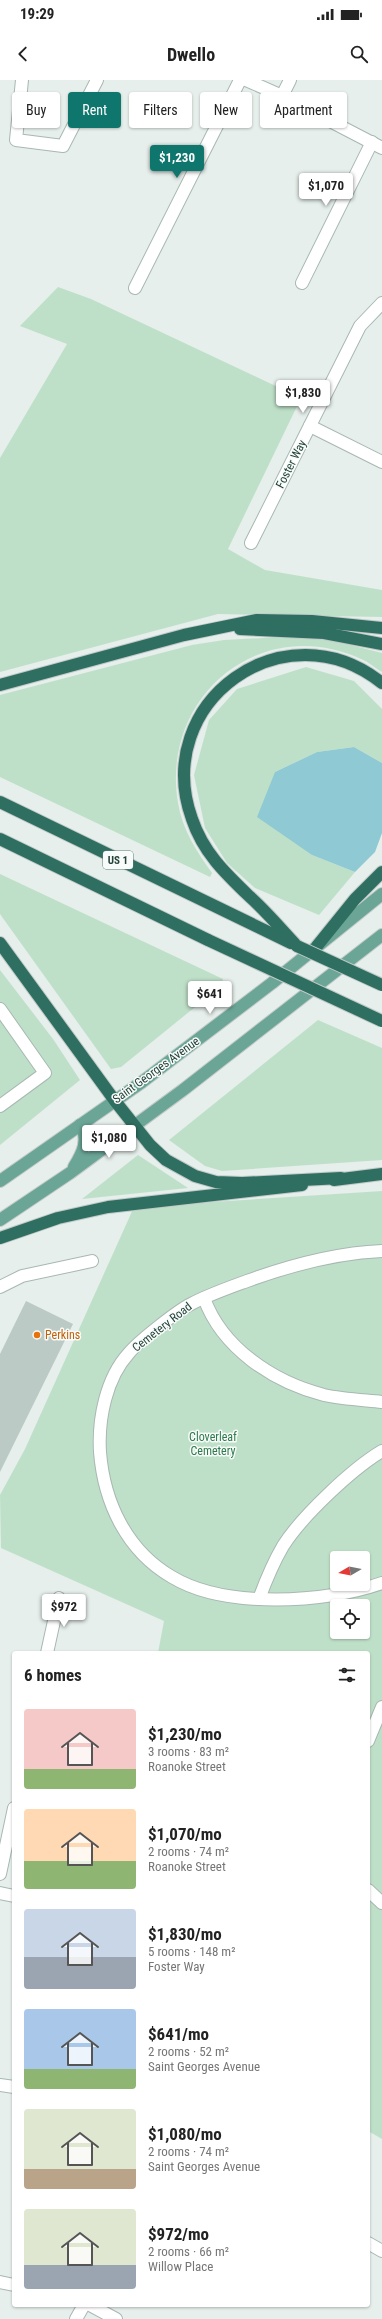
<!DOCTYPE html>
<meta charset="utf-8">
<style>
:root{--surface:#fff;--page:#f6f6f6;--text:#222;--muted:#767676;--accent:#0f766e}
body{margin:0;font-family:"Roboto Condensed",sans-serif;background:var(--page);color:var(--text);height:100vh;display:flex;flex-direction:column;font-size:15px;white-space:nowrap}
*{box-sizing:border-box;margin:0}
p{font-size:13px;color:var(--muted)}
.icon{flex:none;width:22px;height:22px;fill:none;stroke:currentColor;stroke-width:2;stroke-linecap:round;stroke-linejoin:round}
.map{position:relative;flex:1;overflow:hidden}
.sheet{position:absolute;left:12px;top:1571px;width:358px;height:656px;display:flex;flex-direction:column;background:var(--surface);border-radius:4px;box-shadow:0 1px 3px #0004}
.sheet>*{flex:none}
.top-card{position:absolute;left:12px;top:12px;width:358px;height:36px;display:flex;gap:8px}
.needle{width:26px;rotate:260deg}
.tools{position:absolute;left:330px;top:1471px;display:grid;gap:8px}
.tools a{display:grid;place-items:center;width:40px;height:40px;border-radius:4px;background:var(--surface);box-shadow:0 1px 3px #0004;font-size:20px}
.price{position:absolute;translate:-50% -34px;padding:0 9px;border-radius:4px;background:#fff;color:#222;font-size:13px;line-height:26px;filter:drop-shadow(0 1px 2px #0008)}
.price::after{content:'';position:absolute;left:50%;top:24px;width:12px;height:9px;margin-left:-6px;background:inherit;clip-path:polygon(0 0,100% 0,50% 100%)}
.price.selected{background:var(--accent);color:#fff}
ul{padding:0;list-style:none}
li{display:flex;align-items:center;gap:12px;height:100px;padding:0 12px}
li span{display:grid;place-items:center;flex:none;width:112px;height:80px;border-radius:4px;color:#555}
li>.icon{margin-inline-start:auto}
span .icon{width:48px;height:48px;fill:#fffc;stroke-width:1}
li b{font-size:17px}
h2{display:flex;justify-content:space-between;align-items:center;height:48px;padding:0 12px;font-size:17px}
.pill{padding:0 14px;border-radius:4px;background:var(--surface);box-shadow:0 1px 3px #0004;font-size:14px;line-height:36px}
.pill.selected{background:var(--accent);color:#fff}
.status{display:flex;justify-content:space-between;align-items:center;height:28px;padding:0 20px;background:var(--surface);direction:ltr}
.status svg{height:11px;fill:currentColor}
header{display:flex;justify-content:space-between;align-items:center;height:52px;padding:0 12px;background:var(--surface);font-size:18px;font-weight:700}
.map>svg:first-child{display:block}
.green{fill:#bfe0c8;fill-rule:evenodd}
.water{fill:#8ec9d4}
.building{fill:#bbcac4}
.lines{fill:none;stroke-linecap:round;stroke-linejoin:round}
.minor-casing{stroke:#a8b8b2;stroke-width:14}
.major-casing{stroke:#c2cac8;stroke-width:14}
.highway-casing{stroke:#c2cac8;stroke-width:14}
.minor{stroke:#fff;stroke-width:12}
.major{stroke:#6aa596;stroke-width:12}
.highway{stroke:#2f6f62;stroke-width:12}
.highway-bridge-casing{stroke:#c2cac8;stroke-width:14;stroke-linecap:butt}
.highway-bridge{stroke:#2f6f62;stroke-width:12}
.food-dot{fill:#e8710a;stroke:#f7fbf9;stroke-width:1.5}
.labels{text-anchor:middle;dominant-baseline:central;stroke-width:3;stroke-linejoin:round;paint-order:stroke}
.shield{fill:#f7fbf9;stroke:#637a73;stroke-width:1}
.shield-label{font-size:11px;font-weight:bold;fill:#24423a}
.street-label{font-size:12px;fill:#24423a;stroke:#f7fbf9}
.food-label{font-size:12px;fill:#c56008;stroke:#f7fbf9;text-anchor:start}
.park-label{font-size:12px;fill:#2d7a4b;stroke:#f7fbf9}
</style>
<div class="status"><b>19:29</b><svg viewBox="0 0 49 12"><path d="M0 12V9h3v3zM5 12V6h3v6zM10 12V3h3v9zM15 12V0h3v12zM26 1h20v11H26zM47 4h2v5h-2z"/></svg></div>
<header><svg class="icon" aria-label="back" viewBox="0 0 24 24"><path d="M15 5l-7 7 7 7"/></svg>Dwello<svg class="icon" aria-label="search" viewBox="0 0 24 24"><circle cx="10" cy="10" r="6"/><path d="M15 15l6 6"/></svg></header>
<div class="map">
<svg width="382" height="2239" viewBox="0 0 382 2239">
<rect width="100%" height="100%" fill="#e6efeb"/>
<g class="green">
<polygon points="58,207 91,219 301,318 228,469 265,490 382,510 382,537 218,534 0,592 0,378 67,264 20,246"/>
<path d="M302 556 335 561 382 573V592C375 588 369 582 361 579 261 533 160 616 178 723 182 749 197 772 212 793L210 797 0 697V615L192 565 224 560Z"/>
<polygon points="306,587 354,601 382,629 382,683 354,667 317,672 275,692 312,775 355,792 319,835 255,808 227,783 205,748 194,695 209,640 237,609"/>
<polygon points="0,794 223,899 221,906 121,987 111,989 0,834"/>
<polygon points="0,890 53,959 80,1000 0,1065"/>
<polygon points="318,940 382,968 382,1080 222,1091 205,1086 169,1060"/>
<polygon points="138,1075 188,1108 82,1119"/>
<path d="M382 1111V2059L368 2051V1573H158L164 1541 1 1468 0 1415 25 1369 134 1127ZM337 1478H363V1504H337ZM337 1526H363V1552H337Z"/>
</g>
<polygon class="water" points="354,667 382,683 382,753 375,772 355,792 312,775 257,737 275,692 317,672"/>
<polygon class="building" points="26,1221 73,1244 0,1392 0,1274"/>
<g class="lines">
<g class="minor-casing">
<g id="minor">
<polyline points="22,0 16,60 63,66 97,0"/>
<polyline points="246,0 282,16 382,68"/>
<polyline points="282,16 290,0"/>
<polyline points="302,203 372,62"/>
<polyline points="135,208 240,0"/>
<polyline points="310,346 382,382"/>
<polyline points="251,463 360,246 382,223"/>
<polyline points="0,929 45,993 0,1026"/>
<path d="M382 1171C335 1173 291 1185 247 1201 228 1208 208 1215 191 1224 177 1231 139 1261 129 1273 106 1298 98 1339 100 1372 104 1423 127 1471 172 1497 225 1529 326 1523 382 1503"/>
<polyline points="0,1207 22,1196 92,1181"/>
<path d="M204 1218C222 1268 273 1302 324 1315 342 1319 363 1320 382 1322"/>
<path d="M259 1519C266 1500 273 1483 283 1466 302 1436 352 1389 382 1371"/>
<polyline points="47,1573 59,1518"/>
<polyline points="368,1661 382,1627"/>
<polyline points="0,1794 14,1728"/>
<polyline points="368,1810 382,1823"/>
<polyline points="0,1813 14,1816"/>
<polyline points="0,2005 14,2007"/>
<polyline points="368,2163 382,2171"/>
<polyline points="0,2202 14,2205"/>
<polyline points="90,2225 116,2239"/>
<polyline points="76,2239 84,2225"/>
</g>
</g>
<g class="major-casing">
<g id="major">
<path d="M74 1087C82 1074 90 1059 80 1045"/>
<polyline points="0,1101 142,1002 272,903 382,814"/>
<polyline points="0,1140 70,1093 183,1010 382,855"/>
</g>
</g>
<g class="highway-casing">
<g id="highway">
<polyline points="240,549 324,553 382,564"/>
<polyline points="0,605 184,555 257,540 312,541 382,548"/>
<polyline points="0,722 291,863"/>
<polyline points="0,759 208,860"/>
<polyline points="0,863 115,1021 150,1065 166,1080 195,1096 216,1102 242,1103 341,1098"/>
<path d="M297 866C281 849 266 831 249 816 225 793 203 772 192 739 150 622 285 525 382 603"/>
<polyline points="317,866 355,819 382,792"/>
<polyline points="334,1100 382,1094"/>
<polyline points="0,1158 58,1138 108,1127 302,1105"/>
</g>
</g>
<use href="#minor" class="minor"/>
<use href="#major" class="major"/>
<use href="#highway" class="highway"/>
<g class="highway-bridge-casing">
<g id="highway-bridge">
<polyline points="208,860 382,941"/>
<polyline points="297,866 382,905"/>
</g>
</g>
<use href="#highway-bridge" class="highway-bridge"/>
</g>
<circle class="food-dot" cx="37" cy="1255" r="4"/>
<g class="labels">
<rect class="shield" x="103" y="771" width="30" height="18" rx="3"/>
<g class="shield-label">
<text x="118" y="780">US 1</text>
</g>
<g class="street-label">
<text transform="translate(291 384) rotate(-63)">Foster Way</text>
<text transform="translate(156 990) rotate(-36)">Saint Georges Avenue</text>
<text transform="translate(162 1247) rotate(-38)">Cemetery Road</text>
</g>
<g class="food-label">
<text x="45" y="1255">Perkins</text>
</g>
<g class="park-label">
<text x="213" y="1357">Cloverleaf<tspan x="213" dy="14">Cemetery</tspan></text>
</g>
</g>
</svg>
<div class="tools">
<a><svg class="needle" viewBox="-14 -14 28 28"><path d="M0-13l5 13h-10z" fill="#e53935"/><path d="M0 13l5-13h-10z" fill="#767676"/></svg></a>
<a><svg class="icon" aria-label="locate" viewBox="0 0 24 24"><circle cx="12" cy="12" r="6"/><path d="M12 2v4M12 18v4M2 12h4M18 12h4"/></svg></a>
</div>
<b class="price selected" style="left:177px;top:99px">$1,230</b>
<b class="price" style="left:326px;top:127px">$1,070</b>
<b class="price" style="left:303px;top:334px">$1,830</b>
<b class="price" style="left:210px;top:935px">$641</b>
<b class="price" style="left:109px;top:1079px">$1,080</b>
<b class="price" style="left:64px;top:1548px">$972</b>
<div class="top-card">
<a class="pill">Buy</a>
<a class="pill selected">Rent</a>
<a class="pill">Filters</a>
<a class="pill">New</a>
<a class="pill">Apartment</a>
</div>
<section class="sheet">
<h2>6 homes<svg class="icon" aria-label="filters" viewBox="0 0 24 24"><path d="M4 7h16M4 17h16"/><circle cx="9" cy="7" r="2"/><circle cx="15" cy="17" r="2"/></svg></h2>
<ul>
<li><span style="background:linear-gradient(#f6c9c9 75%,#8fb573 0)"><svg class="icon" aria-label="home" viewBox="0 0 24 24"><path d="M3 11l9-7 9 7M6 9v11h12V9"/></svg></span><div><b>$1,230/mo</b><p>3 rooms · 83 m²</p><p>Roanoke Street</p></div></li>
<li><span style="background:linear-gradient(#ffd9b3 65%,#8fb573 0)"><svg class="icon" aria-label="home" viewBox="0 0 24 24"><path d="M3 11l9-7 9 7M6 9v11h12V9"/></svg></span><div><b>$1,070/mo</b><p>2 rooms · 74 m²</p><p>Roanoke Street</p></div></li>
<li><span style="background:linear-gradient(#c9d6e8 60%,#9aa5b1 0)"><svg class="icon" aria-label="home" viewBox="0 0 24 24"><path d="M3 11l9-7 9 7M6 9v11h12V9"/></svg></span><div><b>$1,830/mo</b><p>5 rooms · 148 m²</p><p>Foster Way</p></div></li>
<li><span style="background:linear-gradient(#a9c7e8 75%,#8fb573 0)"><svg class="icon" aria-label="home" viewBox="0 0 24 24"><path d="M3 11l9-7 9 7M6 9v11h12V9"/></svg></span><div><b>$641/mo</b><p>2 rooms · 52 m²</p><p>Saint Georges Avenue</p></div></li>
<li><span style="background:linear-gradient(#dfe7d0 75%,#b9a48a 0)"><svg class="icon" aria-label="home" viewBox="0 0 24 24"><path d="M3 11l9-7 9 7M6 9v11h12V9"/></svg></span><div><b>$1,080/mo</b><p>2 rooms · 74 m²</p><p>Saint Georges Avenue</p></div></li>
<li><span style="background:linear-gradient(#dfe7d0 70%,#9aa5b1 0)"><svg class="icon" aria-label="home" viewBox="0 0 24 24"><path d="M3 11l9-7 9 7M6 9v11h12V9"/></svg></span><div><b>$972/mo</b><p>2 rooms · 66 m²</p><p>Willow Place</p></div></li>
</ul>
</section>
</div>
